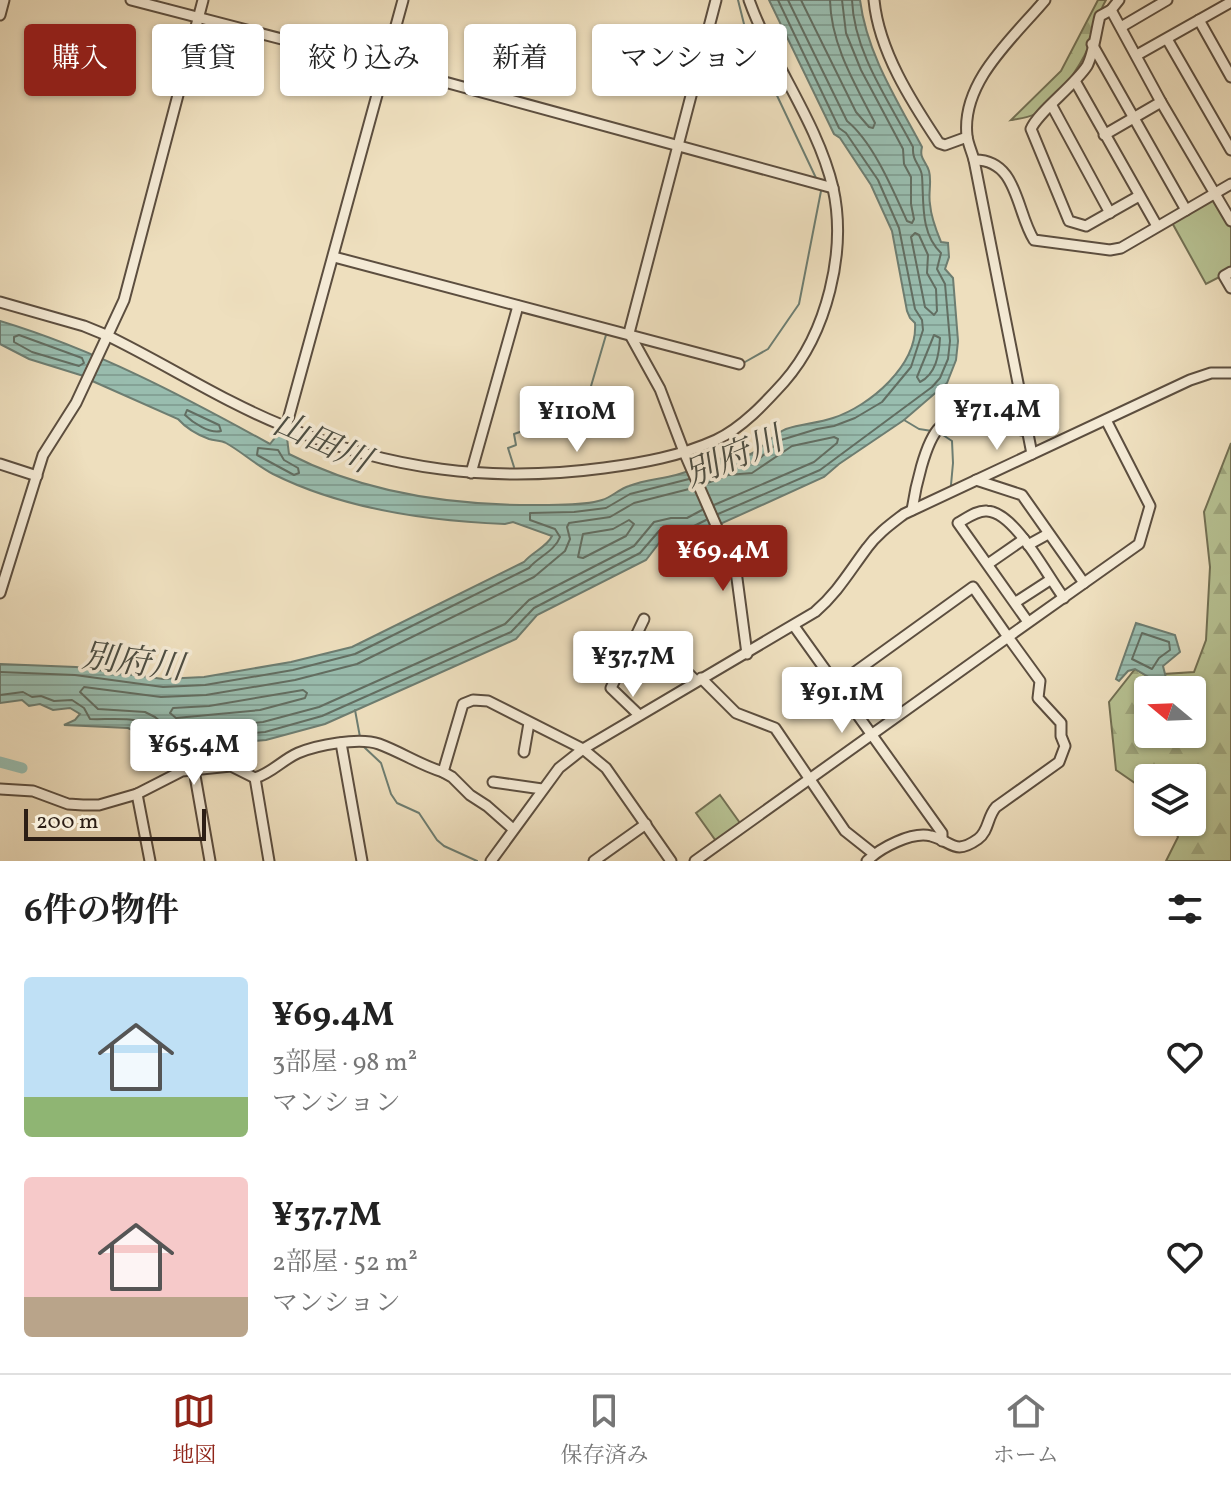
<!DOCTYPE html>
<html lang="ja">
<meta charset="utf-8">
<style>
:root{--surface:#fff;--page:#f2f2f2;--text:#222;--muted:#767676;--line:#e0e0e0;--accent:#8f2418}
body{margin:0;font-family:Vollkorn,"Noto Serif JP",serif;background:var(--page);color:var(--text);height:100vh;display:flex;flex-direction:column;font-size:30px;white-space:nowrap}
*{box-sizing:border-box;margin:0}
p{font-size:26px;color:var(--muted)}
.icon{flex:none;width:44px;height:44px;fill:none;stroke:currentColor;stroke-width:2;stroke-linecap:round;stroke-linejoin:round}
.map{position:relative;height:861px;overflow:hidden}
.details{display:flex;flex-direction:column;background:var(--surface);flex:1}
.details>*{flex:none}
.top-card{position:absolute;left:24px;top:24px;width:800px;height:72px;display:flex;gap:16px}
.needle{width:52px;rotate:289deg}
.tools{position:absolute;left:1134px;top:676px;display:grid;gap:16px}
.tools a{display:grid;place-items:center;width:72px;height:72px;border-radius:8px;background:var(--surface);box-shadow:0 2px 6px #0004;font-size:40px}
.scale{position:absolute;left:24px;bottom:20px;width:182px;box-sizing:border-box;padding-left:8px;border:4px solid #2c1e15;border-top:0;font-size:22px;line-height:28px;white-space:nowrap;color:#2c1e15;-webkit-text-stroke:6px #f4ead5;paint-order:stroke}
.price{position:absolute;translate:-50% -68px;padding:0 18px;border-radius:8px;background:#fff;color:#222;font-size:26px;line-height:52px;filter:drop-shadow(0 2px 4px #0008)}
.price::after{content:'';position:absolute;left:50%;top:48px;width:24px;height:18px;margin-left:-12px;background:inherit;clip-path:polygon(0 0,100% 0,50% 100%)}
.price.on{background:var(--accent);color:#fff}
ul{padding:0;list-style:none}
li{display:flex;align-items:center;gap:24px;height:200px;padding:0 24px}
li span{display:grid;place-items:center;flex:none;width:224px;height:160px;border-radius:8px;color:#555}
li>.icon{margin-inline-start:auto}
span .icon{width:96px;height:96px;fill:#fffc;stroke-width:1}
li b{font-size:34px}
h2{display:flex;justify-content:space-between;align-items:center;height:96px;padding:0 24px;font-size:34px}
.tag{padding:0 28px;border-radius:8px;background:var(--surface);box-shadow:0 2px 6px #0004;font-size:28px;line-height:72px}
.tag.on{background:var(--accent);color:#fff}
.tabs{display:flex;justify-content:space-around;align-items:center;height:112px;border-top:2px solid var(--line);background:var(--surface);font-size:22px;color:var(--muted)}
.tabs a{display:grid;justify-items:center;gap:4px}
.tabs .on{color:var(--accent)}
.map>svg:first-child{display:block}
.forest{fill:url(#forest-firs);stroke:#727054;stroke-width:2;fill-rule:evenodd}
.park{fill:#b7c293;stroke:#727054;stroke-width:2}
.water{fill:url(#water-rules);stroke:#6d7d71;stroke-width:2}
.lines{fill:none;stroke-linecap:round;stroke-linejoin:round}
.shore{stroke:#626e62;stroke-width:2}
.stream{stroke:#6d7d71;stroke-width:2}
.river{stroke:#99bdaf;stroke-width:11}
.minor-casing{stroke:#5c4e3f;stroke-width:13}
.minor{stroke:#f4ead5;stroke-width:9}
.labels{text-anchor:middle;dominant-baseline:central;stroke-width:7;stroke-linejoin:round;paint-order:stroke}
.water-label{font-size:34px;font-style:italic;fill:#4d4e43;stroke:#f4ead5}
</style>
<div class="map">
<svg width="1231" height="861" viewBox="0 0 1231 861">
<defs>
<pattern id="forest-firs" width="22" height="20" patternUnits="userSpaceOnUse" patternTransform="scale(2)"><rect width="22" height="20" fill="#b7c293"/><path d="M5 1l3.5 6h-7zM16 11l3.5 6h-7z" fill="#9ea67e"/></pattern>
<pattern id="water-rules" width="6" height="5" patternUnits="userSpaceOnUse" patternTransform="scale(2)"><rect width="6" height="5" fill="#99bdaf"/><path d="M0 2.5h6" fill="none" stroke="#84a296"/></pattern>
</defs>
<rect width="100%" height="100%" fill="#eedfbe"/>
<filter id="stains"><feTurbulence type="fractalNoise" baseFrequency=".0025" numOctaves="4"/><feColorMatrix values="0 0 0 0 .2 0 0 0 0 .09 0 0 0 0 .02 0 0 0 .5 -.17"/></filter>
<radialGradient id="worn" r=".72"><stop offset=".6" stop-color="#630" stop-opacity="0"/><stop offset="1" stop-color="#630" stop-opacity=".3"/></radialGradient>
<g class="forest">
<path d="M1098 0H1106C1097 15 1096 30 1089 46 1079 70 1056 100 1035 114 1028 118 1018 119 1011 120L1061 71Z"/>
<path d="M1231 443V861H1166L1178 837 1171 822H1192V778H1148V792L1116 770 1109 702 1135 669 1164 686 1167 682 1164 674 1194 672 1206 640 1210 567 1204 512ZM1148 690H1192V734H1148Z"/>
</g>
<g class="park">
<polygon points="1215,193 1231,221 1231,271 1206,284 1170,219"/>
<polygon points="720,795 740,823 716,841 696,813"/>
</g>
<g class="water">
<path d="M769 0H860C867 54 897 100 922 147 919 159 926 161 929 171 932 181 928 194 930 204 931 217 936 230 941 242L948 243 949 257 945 269 953 278 958 341 956 360 947 383 904 420 839 464 824 477 687 539 673 536 663 538 646 560 537 615 516 639 325 724 266 740 169 749 155 743 146 732 140 729 134 731 128 728 64 725 75 720 80 714 70 708 53 710 40 704 29 706 22 700 0 703V664L76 667 163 679 204 677 291 662 352 647 524 562C532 552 547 547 552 536L513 522 505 524C427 521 343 509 273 474 256 465 242 452 226 443 221 440 215 441 209 439 198 435 186 428 178 419L90 380V378L29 359 0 344V321C96 350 183 396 270 444L278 434 287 438 289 454C366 494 455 506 542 505 561 504 583 506 602 500 612 497 619 489 629 486 644 480 661 479 676 475 692 471 706 463 722 458 730 456 738 458 746 456 762 451 771 435 786 429 802 424 818 423 833 418 870 406 918 365 915 323L910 318 907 311 892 231 871 185 840 138 834 134Z"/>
<polygon points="1136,623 1175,635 1180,652 1163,666 1167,682 1164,686 1135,669 1128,671 1119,681 1116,679"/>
</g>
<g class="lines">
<g class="shore">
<path d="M788 0 847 121C873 142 893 190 907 221L912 223 914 219 911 204V177L904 164 903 149 861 70 846 33 842 0"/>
<path d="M801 0 856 112 869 127 873 128 875 123C855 84 831 45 830 0"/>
<polygon points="915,233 919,235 928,255 927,273 936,289 937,311 934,315 925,307 911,237"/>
<polygon points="19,335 82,358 84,363 79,366 32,352 14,342 14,337"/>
<path d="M934 335 940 338C939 355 936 374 920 382L917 377Z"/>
<path d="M187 410 219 425 221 431C210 434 193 423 185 415Z"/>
<polygon points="258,448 278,450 284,460 298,468 299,473 294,475 257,455"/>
<polyline points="701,475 726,466 748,464 760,458 781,440 817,429 834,426 855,418 882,402 911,367 923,330 922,320 915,309 899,228 878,180 846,133 839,128 778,0"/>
<polyline points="705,484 728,475 752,473 792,446 834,437 838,439 837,443 814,462 714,505"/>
<polyline points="693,488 634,503 610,517 569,523 567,527 570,539 565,551 534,577 357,664 295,680 206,695 161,697 84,687 80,692 98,709 145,712 155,717 172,731 263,722 319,707 505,624 529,600 634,546 654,522 671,518 687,518 702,510"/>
<path d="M718 514 820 470 932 387 940 378 948 359 950 341 945 284 937 269 941 253C920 233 924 202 922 176 921 165 912 162 913 147 889 101 854 53 852 0"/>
<polygon points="629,520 634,524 626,536 583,558 578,557 583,534 613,529"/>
<polygon points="1142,633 1169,642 1170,650 1159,658 1152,669 1132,659"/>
<path d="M0 672 75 675 163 687 205 685 293 670 355 654 529 568C538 557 555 551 560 537L555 529 530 520V513L574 512 606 508 630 494 689 479"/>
<polygon points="303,690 307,693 305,698 260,710 176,718 170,713 173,708 209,706"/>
<path d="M0 695 23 692 32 697 41 696 54 701 72 700 84 708 90 719C105 720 137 716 149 725 158 730 160 737 170 741L265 732 322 716 511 632 534 608 640 553 659 531 672 528 688 529 706 520"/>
</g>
<g class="stream">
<polyline points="738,0 745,28 816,178"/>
<polyline points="745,362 768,349 799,304 821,191"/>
<polyline points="904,420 919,429 932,431"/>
<polyline points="943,435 952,441 953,463 951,485"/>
<polyline points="514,467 508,448 516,445 514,434 584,410 606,335 613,335"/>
<polyline points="355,710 360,737"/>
<polyline points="364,747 381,763 391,794 397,803 419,813 437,840 444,846 477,861"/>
<polyline points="0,766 22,768"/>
</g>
<polyline class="river" points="0,762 22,768"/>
<g class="minor-casing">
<g id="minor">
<polyline points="131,0 386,66 833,188"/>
<polyline points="716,0 629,333 660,389 684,452 736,571 747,654"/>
<path d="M874 0C879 51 911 101 939 143L945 145 967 137"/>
<path d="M1119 0 1111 10 1100 16C1096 31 1094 53 1087 66 1074 86 1038 112 1031 129L1069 221 1086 226 1139 196"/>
<polyline points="1111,10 1161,102 1231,221"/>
<polyline points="0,15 4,0"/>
<polyline points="1199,20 1231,77"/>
<polyline points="1121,27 1167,0"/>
<polyline points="1167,39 1231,150"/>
<polyline points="1092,44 1186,210"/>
<polyline points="1137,55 1231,2"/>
<polyline points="1075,81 1157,226"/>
<polyline points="1052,106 1110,213"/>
<polyline points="1104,135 1161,102"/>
<path d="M974 160C1018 159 1016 212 1034 240L1110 250 1121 248 1231 184"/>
<polyline points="334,257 739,364"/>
<polyline points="1231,272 1224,276 1231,288"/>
<path d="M0 302 84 326 106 335C166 364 222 401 284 426 389 470 492 483 604 468 642 463 681 456 716 440 742 428 765 403 784 382 827 333 847 251 833 188 818 123 771 62 749 0"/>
<polyline points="286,427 403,0"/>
<path d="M1032 454 974 160C972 152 968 144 967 136 961 82 1013 38 1045 0"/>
<polyline points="0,464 37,476"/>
<polyline points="471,473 518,306"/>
<path d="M912 510C915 490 925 441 940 427 953 416 1010 428 1027 431"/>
<polyline points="1028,545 1048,534"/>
<polyline points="988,564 1024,539"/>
<polyline points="1084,583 1139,544 1150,506 1106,420"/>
<polyline points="0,593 43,455 76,403 124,300 203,0"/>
<polyline points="1016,602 1050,580"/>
<path d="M1028 622 958 523C967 518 977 510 987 511 1015 512 1047 576 1064 598"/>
<polyline points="794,626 942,833 942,841"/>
<polyline points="672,638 661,654 684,669 696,681"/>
<polyline points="701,678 736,713 775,728 845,831 874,854"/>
<polyline points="639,715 611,688 644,619"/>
<polyline points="341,743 362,861"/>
<polyline points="524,752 529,723"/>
<polyline points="194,770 210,861"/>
<polyline points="443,772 452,777 470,795 487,806 513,829"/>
<polyline points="255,778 269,861"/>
<polyline points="493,782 542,789"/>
<path d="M0 789 33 791 68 804 83 805H99L137 794 182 771 231 766 255 778C272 773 282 760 298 753 317 745 359 737 379 744 401 752 420 765 443 772L463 704 473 700 488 701 583 749 606 768 671 861"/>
<polyline points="137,794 150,861"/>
<path d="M491 861 559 768 583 749 815 612C838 592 849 572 867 548 877 534 891 524 904 514L1190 380 1211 373H1231"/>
<polyline points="594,861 646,824"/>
<polyline points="695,861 1008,637 973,587 837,685"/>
<path d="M867 861C880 848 912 831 931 836 952 841 954 856 978 839 989 831 987 817 996 807L1059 762 1065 746 1061 736V723L1038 698 1040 681 1008 637 1084 583 1022 495 976 480"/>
</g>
</g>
<use href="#minor" class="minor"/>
</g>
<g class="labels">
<g class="water-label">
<text transform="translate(321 444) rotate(24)">山田川</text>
<text transform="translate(734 459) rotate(-23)">別府川</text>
<text transform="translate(133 664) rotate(7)">別府川</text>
</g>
</g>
<rect width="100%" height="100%" filter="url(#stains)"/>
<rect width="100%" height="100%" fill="url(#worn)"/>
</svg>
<div class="tools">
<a><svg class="needle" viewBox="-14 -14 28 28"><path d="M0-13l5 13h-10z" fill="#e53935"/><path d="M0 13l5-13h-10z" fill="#767676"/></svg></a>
<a><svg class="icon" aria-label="layers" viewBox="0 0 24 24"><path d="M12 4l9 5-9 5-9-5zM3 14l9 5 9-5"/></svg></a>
</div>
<div class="scale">200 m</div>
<b class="price" style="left:997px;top:452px">¥71.4M</b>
<b class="price" style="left:577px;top:454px">¥110M</b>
<b class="price on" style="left:723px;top:593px">¥69.4M</b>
<b class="price" style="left:633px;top:699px">¥37.7M</b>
<b class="price" style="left:842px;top:735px">¥91.1M</b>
<b class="price" style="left:194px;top:787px">¥65.4M</b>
<div class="top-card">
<a class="tag on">購入</a>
<a class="tag">賃貸</a>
<a class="tag">絞り込み</a>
<a class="tag">新着</a>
<a class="tag">マンション</a>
</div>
</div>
<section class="details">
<h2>6件の物件<svg class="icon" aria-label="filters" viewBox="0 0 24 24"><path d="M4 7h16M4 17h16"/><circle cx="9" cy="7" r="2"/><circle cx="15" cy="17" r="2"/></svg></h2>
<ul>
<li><span style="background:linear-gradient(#bfe0f5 75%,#8fb573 0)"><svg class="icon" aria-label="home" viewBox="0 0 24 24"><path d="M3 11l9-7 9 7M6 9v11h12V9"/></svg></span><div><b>¥69.4M</b><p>3部屋 · 98 m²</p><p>マンション</p></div><svg class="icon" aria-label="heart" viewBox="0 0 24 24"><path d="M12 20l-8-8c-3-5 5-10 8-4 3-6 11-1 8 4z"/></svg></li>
<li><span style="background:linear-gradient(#f6c9c9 75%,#b9a48a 0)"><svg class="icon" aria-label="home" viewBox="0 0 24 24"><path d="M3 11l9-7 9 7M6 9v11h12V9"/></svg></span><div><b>¥37.7M</b><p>2部屋 · 52 m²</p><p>マンション</p></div><svg class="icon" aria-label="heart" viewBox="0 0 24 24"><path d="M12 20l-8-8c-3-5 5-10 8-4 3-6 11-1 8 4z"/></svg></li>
</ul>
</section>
<nav class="tabs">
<a class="on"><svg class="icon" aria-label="map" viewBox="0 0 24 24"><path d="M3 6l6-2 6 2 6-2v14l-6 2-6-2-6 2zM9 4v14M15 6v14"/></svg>地図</a>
<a><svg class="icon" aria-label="saved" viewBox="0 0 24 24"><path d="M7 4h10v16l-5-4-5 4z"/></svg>保存済み</a>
<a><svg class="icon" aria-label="home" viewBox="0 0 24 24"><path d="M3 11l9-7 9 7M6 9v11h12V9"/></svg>ホーム</a>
</nav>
